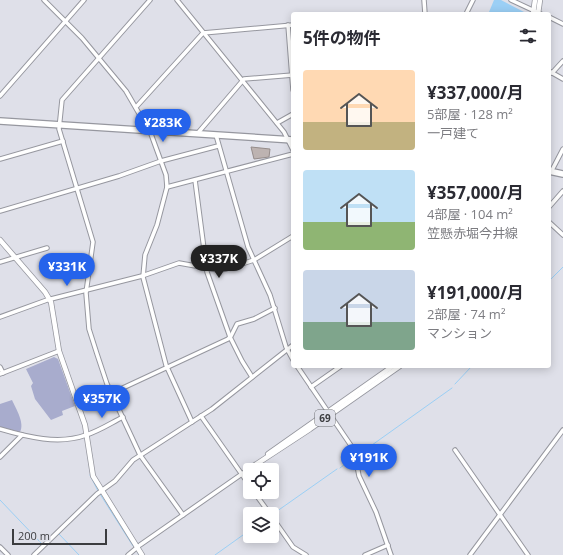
<!DOCTYPE html>
<html lang="ja">
<meta charset="utf-8">
<style>
:root{--surface:#fff;--page:#f2f2f3;--text:#2b2b33;--muted:#7c7c81;--accent:#2563eb}
body{margin:0;font-family:"Open Sans","Noto Sans JP",sans-serif;background:var(--page);color:var(--text);height:100vh;display:flex;flex-direction:column;font-size:15px;white-space:nowrap}
*{box-sizing:border-box;margin:0}
p{font-size:13px;color:var(--muted)}
.icon{flex:none;width:22px;height:22px;fill:none;stroke:currentColor;stroke-width:2;stroke-linecap:round;stroke-linejoin:round}
.map{position:relative;flex:1;overflow:hidden}
.sheet{position:absolute;left:291px;top:12px;width:260px;height:356px;display:flex;flex-direction:column;background:var(--surface);border-radius:4px;box-shadow:0 2px 10px #0003}
.sheet>*{flex:none}
.fabs{position:absolute;left:243px;top:463px;display:grid;gap:8px}
.fabs a{display:grid;place-items:center;width:36px;height:36px;border-radius:4px;background:var(--surface);box-shadow:0 2px 10px #0003;font-size:20px}
.scale{position:absolute;left:12px;bottom:10px;width:95px;box-sizing:border-box;padding-left:4px;border:2px solid #3c3d40;border-top:0;font-size:11px;line-height:14px;white-space:nowrap;color:#3c3d40;-webkit-text-stroke:3px #dfe0e9;paint-order:stroke}
.price{position:absolute;translate:-50% -34px;padding:0 9px;border-radius:14px;background:var(--accent);color:#fff;font-size:13px;line-height:26px;filter:drop-shadow(0 1px 2px #0008)}
.price::after{content:'';position:absolute;left:50%;top:24px;width:12px;height:9px;margin-left:-6px;background:inherit;clip-path:polygon(0 0,100% 0,50% 100%)}
.price.current{background:#222;color:#fff}
ul{padding:0;list-style:none}
li{display:flex;align-items:center;gap:12px;height:100px;padding:0 12px}
li span{display:grid;place-items:center;flex:none;width:112px;height:80px;border-radius:4px;color:#555}
li>.icon{margin-inline-start:auto}
span .icon{width:48px;height:48px;fill:#fffc;stroke-width:1}
li b{font-size:17px}
h2{display:flex;justify-content:space-between;align-items:center;height:48px;padding:0 12px;font-size:17px}
.map>svg:first-child{display:block}
.green{fill:#a8accd}
.water{fill:#9bcff5}
.lines{fill:none;stroke-linecap:round;stroke-linejoin:round}
.stream{stroke:#9bcff5;stroke-width:1}
.building{fill:#bdb3b1;stroke:#958c8a}
.minor-casing{stroke:#96979f;stroke-width:5.5}
.major-casing{stroke:#96979f;stroke-width:6}
.highway-casing{stroke:#96979f;stroke-width:8}
.minor{stroke:#fff;stroke-width:3.5}
.major{stroke:#fff;stroke-width:4.5}
.highway{stroke:#fff;stroke-width:5.5}
.labels{text-anchor:middle;dominant-baseline:central;stroke-width:3.5;stroke-linejoin:round;paint-order:stroke}
.shield{fill:#dfe0e9;stroke:#6d6e73;stroke-width:1}
.shield-label{font-size:10px;font-weight:bold;fill:#3c3d40}
</style>
<div class="map">
<svg width="563" height="555" viewBox="0 0 563 555">
<rect width="100%" height="100%" fill="#dfe0e9"/>
<g class="green">
<polygon points="54,357 58,359 75,406 62,411 63,415 51,420 35,399 31,386 33,383 26,369"/>
<path d="M12 400C16 409 25 423 20 432L0 427V404Z"/>
</g>
<polygon class="water" points="494,0 501,0 528,14 493,14 489,12"/>
<g class="lines">
<g class="stream">
<polyline points="549,281 563,267"/>
<polyline points="455,384 472,366"/>
<polyline points="358,455 452,388"/>
<polyline points="340,468 352,459"/>
<polyline points="90,475 98,491"/>
<polyline points="0,500 42,544"/>
<polyline points="273,514 337,469"/>
<polyline points="65,527 100,494 133,546"/>
<polyline points="59,534 79,555"/>
<polyline points="138,553 139,555"/>
<polyline points="37,555 55,537"/>
<polyline points="215,555 250,530"/>
</g>
</g>
<polygon class="building" points="251,147 270,149 269,157 254,159"/>
<g class="lines">
<g class="minor-casing">
<g id="minor">
<polyline points="44,0 82,38 126,91 151,134 166,175 167,187 157,225 145,255 143,277 166,365 192,422"/>
<polyline points="150,0 62,100 59,129 93,242 86,293 89,329 97,354 107,384 140,455 183,515"/>
<polyline points="177,0 284,132 293,150"/>
<polyline points="424,0 425,14"/>
<polyline points="511,0 541,14"/>
<polyline points="466,14 473,0"/>
<polyline points="549,17 563,24"/>
<polyline points="288,25 293,90"/>
<polyline points="549,71 563,79"/>
<polyline points="552,73 563,61"/>
<polyline points="0,96 84,0"/>
<polyline points="137,106 203,33 293,25"/>
<polyline points="277,123 293,114"/>
<polyline points="197,134 244,79 293,75"/>
<polyline points="216,135 248,247 270,295 286,347 293,360"/>
<polyline points="0,159 63,141"/>
<polyline points="551,172 563,149"/>
<polyline points="195,180 207,272 230,337 242,361 252,377"/>
<polyline points="167,187 293,154"/>
<polyline points="549,207 563,191"/>
<polyline points="0,211 119,176 161,161 218,146"/>
<polyline points="549,222 563,235"/>
<polyline points="0,262 47,248"/>
<polyline points="0,317 47,300 142,276 179,263 218,270 226,269 254,260 293,236"/>
<polyline points="297,366 354,450 359,476 376,512 391,555"/>
<polyline points="0,367 3,373"/>
<polyline points="0,374 59,351"/>
<polyline points="311,387 341,366"/>
<polyline points="112,393 228,339 231,336 237,324 254,319 275,308"/>
<polyline points="201,416 250,486"/>
<path d="M0 429C27 437 59 445 86 435 99 431 111 423 123 417"/>
<polyline points="455,450 528,555"/>
<polyline points="0,457 22,435"/>
<polyline points="254,492 270,514"/>
<polyline points="272,517 293,547 306,555"/>
<polyline points="0,547 8,555"/>
<polyline points="34,555 97,494 115,481 133,460 212,409 293,345"/>
<polyline points="128,555 140,545 249,469"/>
<polyline points="365,555 388,545"/>
<polyline points="470,555 563,430"/>
</g>
</g>
<g class="major-casing">
<g id="major">
<polyline points="533,14 535,0"/>
<polyline points="538,14 540,0"/>
<polyline points="0,240 45,292 51,302 59,351 85,425 93,476 142,555"/>
<polyline points="268,454 393,366"/>
<polyline points="249,469 310,429 400,366"/>
</g>
</g>
<g class="highway-casing">
<g id="highway">
<polyline points="0,121 293,140"/>
<polyline points="549,171 563,174"/>
</g>
</g>
<use href="#minor" class="minor"/>
<use href="#major" class="major"/>
<use href="#highway" class="highway"/>
</g>
<g class="labels">
<rect class="shield" x="315" y="410" width="20" height="16" rx="3"/>
<g class="shield-label">
<text x="325" y="418">69</text>
</g>
</g>
</svg>
<div class="fabs">
<a><svg class="icon" aria-label="locate" viewBox="0 0 24 24"><circle cx="12" cy="12" r="6"/><path d="M12 2v4M12 18v4M2 12h4M18 12h4"/></svg></a>
<a><svg class="icon" aria-label="layers" viewBox="0 0 24 24"><path d="M12 4l9 5-9 5-9-5zM3 14l9 5 9-5"/></svg></a>
</div>
<div class="scale">200 m</div>
<b class="price" style="left:163px;top:143px">¥283K</b>
<b class="price current" style="left:219px;top:279px">¥337K</b>
<b class="price" style="left:67px;top:287px">¥331K</b>
<b class="price" style="left:102px;top:419px">¥357K</b>
<b class="price" style="left:369px;top:478px">¥191K</b>
<section class="sheet">
<h2>5件の物件<svg class="icon" aria-label="filters" viewBox="0 0 24 24"><path d="M4 7h16M4 17h16"/><circle cx="9" cy="7" r="2"/><circle cx="15" cy="17" r="2"/></svg></h2>
<ul>
<li><span style="background:linear-gradient(#ffd9b3 65%,#c2b280 0)"><svg class="icon" aria-label="home" viewBox="0 0 24 24"><path d="M3 11l9-7 9 7M6 9v11h12V9"/></svg></span><div><b>¥337,000/月</b><p>5部屋 · 128 m²</p><p>一戸建て</p></div></li>
<li><span style="background:linear-gradient(#bfe0f5 65%,#8fb573 0)"><svg class="icon" aria-label="home" viewBox="0 0 24 24"><path d="M3 11l9-7 9 7M6 9v11h12V9"/></svg></span><div><b>¥357,000/月</b><p>4部屋 · 104 m²</p><p>笠懸赤堀今井線</p></div></li>
<li><span style="background:linear-gradient(#c9d6e8 65%,#7fa58c 0)"><svg class="icon" aria-label="home" viewBox="0 0 24 24"><path d="M3 11l9-7 9 7M6 9v11h12V9"/></svg></span><div><b>¥191,000/月</b><p>2部屋 · 74 m²</p><p>マンション</p></div></li>
</ul>
</section>
</div>
